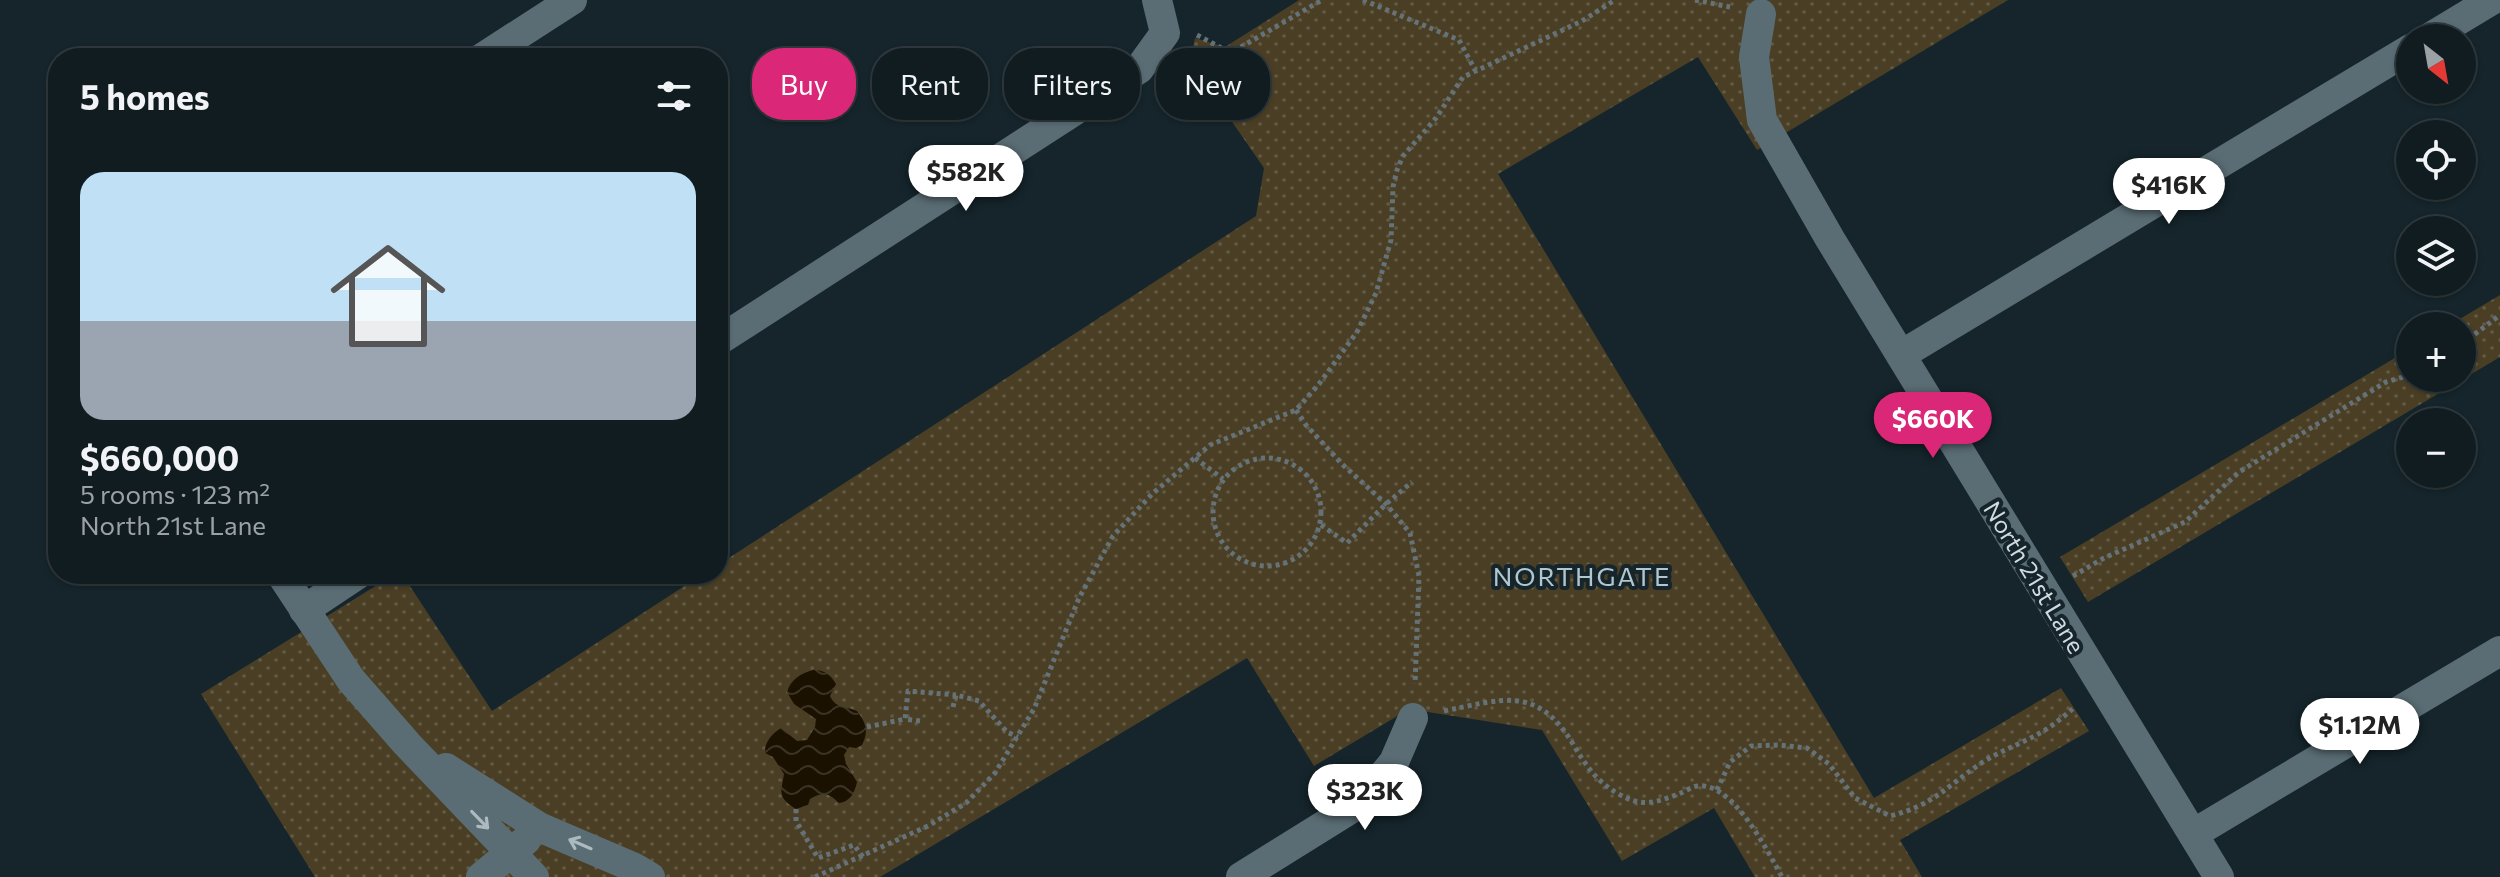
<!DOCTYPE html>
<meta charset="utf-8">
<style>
:root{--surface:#101c20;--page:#192529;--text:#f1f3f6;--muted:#9ca1a5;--line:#303a3e;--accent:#db2777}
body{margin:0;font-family:Commissioner,sans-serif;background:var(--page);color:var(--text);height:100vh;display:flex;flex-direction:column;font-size:30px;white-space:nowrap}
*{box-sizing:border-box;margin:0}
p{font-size:26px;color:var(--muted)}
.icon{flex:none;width:44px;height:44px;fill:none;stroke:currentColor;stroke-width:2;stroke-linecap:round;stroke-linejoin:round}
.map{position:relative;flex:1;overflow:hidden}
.drawer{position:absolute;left:48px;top:48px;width:680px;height:536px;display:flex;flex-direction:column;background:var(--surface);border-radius:32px;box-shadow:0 2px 6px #0004,0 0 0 2px var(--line)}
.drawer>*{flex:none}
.guide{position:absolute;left:752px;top:48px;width:760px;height:72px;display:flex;gap:16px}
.needle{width:52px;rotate:149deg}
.fabs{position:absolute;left:2396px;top:24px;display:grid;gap:16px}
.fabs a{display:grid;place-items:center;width:80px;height:80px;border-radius:50%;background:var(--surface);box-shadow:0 2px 6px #0004,0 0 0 2px var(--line);font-size:40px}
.price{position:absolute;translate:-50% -68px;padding:0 18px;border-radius:28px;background:#fff;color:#222;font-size:26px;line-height:52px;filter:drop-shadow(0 2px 4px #0008)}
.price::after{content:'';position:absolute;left:50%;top:48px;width:24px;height:18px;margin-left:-12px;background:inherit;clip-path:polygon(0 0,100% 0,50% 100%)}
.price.current{background:var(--accent);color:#fff}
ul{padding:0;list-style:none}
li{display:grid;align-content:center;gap:16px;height:424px;padding:0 32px}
li span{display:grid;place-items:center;height:248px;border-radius:24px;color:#555}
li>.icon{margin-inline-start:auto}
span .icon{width:144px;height:144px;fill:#fffc;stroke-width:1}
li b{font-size:34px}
h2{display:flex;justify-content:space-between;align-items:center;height:96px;padding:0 32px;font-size:34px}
.tag{padding:0 28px;border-radius:32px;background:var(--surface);box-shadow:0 2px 6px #0004,0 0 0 2px var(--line);font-size:28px;line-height:72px}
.tag.current{background:var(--accent);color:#fff}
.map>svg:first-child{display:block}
.park{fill:url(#park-dots)}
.water{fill:url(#water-waves)}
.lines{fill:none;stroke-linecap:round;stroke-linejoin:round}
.path{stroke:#657278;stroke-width:5;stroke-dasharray:4 4;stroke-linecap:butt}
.street{stroke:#5a6d74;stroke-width:30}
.oneway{stroke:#adbabf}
.labels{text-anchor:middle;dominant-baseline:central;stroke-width:8;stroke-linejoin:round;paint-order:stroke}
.street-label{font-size:24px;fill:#d0dbdf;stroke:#15252b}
.neighbourhood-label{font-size:26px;letter-spacing:2px;fill:#b1c6cd;stroke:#15252b}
</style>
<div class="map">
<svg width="2500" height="877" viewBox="0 0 2500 877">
<defs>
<pattern id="park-dots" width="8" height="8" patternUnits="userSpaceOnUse" patternTransform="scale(2)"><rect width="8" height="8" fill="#4a3f25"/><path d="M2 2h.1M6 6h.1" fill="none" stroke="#635a44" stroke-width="1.8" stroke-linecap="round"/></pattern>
<pattern id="water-waves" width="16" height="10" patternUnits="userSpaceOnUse" patternTransform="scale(2)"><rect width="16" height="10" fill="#1b1100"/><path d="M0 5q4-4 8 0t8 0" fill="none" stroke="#3b3325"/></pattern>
</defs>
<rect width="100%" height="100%" fill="#15252b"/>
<g class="park">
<polygon points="1299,0 2008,0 1757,150 1698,57 1498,174 1874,798 2061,688 2089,731 1900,840 1922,877 1755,877 1714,808 1622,861 1542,730 1409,709 1314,766 1247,658 880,877 315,877 201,694 395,574 402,574 492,711 703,574 718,574 718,565 1256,216 1264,168 1190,61 1195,38 1225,47"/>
<polygon points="2500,295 2500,357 2088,602 2060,557 2410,349 2410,378 2462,378 2462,326 2448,326"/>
</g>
<path class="water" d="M813 670C824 670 830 674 836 684L830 696C836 709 846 706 857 711 866 723 869 731 862 745L856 748 849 747 844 755 846 764 857 782C855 792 850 802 839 803 828 793 824 791 810 799L808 805 796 809C777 797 781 793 784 774L773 757 765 753C764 742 773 733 781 728L797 741 807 740 815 727 816 719 794 704 787 692C791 679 800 674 813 670Z"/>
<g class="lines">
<g class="path">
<polyline points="1363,0 1459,40 1475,70"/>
<polyline points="1695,0 1730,7"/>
<polyline points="1197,35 1227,51 1241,47 1322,0"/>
<polyline points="2462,344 2500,315"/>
<polyline points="1296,410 1306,425 1342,464 1386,504 1410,533 1419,576 1415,684"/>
<circle cx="1267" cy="512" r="54"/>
<polyline points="1195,458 1223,479"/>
<polyline points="1321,525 1347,543 1386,504 1412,482"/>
<polyline points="2073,576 2104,558 2185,522 2239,472 2386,382 2410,375"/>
<polyline points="953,707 956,695 979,701 1007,732 1018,737"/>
<path d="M1444 711C1503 699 1537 685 1573 744 1585 764 1596 781 1617 793 1642 808 1655 803 1681 793 1686 791 1693 786 1698 786 1733 782 1768 852 1782 877"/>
<polyline points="920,721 905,719 908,691 956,695"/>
<polyline points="867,727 905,719"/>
<path d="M1717 790 1730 762 1751 746 1779 745 1807 748 1829 764 1855 798 1890 816C1932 806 1946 787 1980 764 1999 751 2021 744 2040 733 2053 726 2064 716 2075 707"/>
<polyline points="796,809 796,821 818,858 854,845 863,857"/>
<polyline points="815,877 928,826 966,803 995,773 1034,709 1079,598 1113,536 1152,494 1210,445 1296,410 1319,384 1357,332 1376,293 1391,240 1393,187 1397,170 1403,156 1436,118 1463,77 1582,21 1615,0"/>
</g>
<g class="street">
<polyline points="1761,14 1754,57 1762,120 1830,239 2219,877"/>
<polyline points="2429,38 2492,0"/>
<polyline points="482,58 572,0"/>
<polyline points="718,341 1139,69 1165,33 1157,0"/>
<polyline points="1901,355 2410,49"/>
<polyline points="281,574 351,680 407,744 534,877"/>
<polyline points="304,610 358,574"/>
<polyline points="446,768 539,827 635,868 650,877"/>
<polyline points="2193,834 2500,651"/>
<polyline points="481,877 526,840"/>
<polyline points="1241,877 1360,803 1394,762 1413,718"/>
</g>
</g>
<defs><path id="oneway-shaft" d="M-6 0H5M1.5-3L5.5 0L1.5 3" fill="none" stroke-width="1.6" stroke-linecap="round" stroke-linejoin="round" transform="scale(2)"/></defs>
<g class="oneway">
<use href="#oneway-shaft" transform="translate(480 820) rotate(46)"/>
<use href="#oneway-shaft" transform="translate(580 844) rotate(-157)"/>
</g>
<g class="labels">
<g class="street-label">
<text transform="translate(2035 577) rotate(59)">North 21st Lane</text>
</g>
<g class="neighbourhood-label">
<text x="1582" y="575">NORTHGATE</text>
</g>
</g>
</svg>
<div class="fabs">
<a><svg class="needle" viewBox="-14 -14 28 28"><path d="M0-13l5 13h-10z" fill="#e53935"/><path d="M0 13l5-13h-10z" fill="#9ca1a5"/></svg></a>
<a><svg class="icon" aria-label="locate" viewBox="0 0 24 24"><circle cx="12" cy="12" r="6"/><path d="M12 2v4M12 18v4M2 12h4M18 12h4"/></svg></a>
<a><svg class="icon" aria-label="layers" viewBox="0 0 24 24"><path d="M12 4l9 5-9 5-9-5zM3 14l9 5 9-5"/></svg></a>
<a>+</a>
<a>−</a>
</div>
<b class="price" style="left:966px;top:213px">$582K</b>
<b class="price" style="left:2169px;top:226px">$416K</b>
<b class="price current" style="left:1933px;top:460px">$660K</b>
<b class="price" style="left:2360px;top:766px">$1.12M</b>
<b class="price" style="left:1365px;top:832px">$323K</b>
<div class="guide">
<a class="tag current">Buy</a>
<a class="tag">Rent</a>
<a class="tag">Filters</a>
<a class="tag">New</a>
</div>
<section class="drawer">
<h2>5 homes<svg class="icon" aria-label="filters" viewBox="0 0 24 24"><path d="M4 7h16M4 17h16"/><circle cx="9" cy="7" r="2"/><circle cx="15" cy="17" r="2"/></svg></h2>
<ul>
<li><span style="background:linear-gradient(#bfe0f5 60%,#9aa5b1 0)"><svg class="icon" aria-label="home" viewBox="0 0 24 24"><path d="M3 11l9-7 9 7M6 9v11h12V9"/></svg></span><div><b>$660,000</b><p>5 rooms · 123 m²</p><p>North 21st Lane</p></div></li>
</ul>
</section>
</div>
